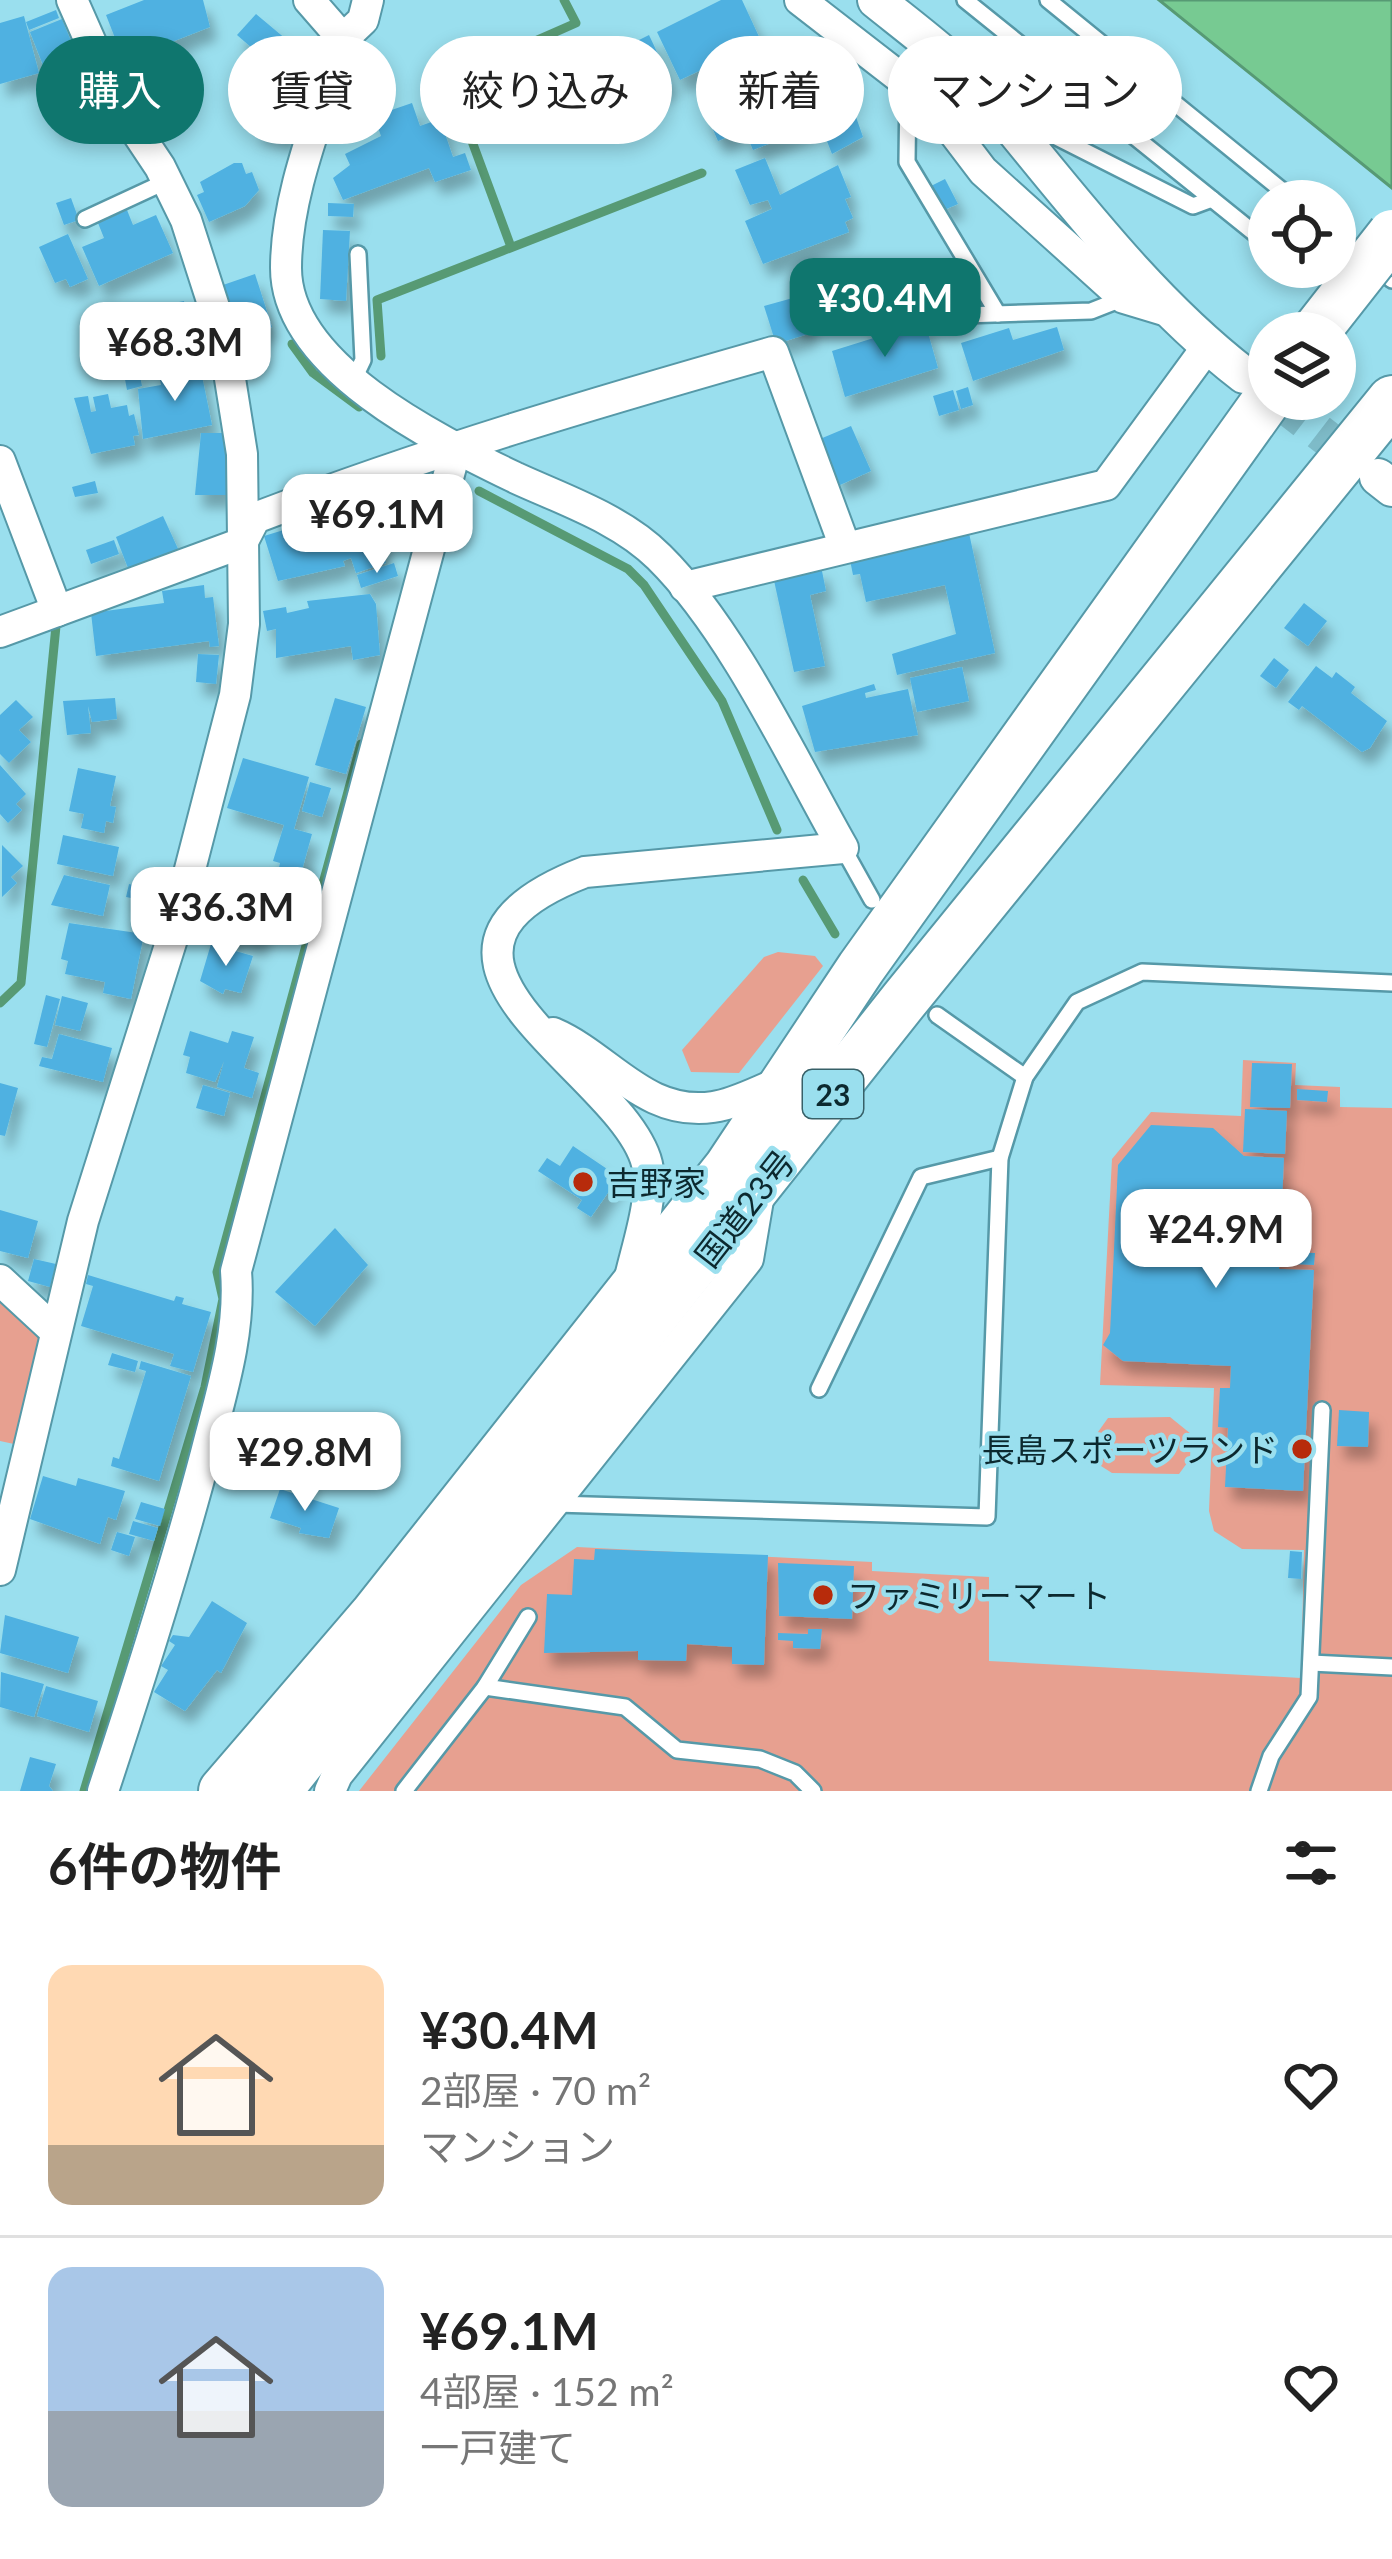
<!DOCTYPE html>
<html lang="ja">
<meta charset="utf-8">
<style>
:root{--surface:#fff;--page:#f6f6f6;--text:#222;--muted:#767676;--line:#e0e0e0;--accent:#0f766e}
body{margin:0;font-family:Lato,"Noto Sans JP",sans-serif;background:var(--page);color:var(--text);height:100vh;display:flex;flex-direction:column;font-size:45px;white-space:nowrap}
*{box-sizing:border-box;margin:0}
p{font-size:39px;color:var(--muted)}
.icon{flex:none;width:66px;height:66px;fill:none;stroke:currentColor;stroke-width:2;stroke-linecap:round;stroke-linejoin:round}
.map{position:relative;height:1791px;overflow:hidden}
.sheet{display:flex;flex-direction:column;background:var(--surface);flex:1}
.sheet>*{flex:none}
.top-card{position:absolute;left:36px;top:36px;width:1320px;height:108px;display:flex;gap:24px}
.fabs{position:absolute;left:1248px;top:180px;display:grid;gap:24px}
.fabs a{display:grid;place-items:center;width:108px;height:108px;border-radius:50%;background:var(--surface);box-shadow:0 6px 18px #0003;font-size:60px}
.price{position:absolute;translate:-50% -102px;padding:0 27px;border-radius:24px;background:#fff;color:#222;font-size:39px;line-height:78px;filter:drop-shadow(0 3px 6px #0008)}
.price::after{content:'';position:absolute;left:50%;top:72px;width:36px;height:27px;margin-left:-18px;background:inherit;clip-path:polygon(0 0,100% 0,50% 100%)}
.price.on{background:var(--accent);color:#fff}
ul{padding:0;list-style:none}
li{display:flex;align-items:center;gap:36px;height:300px;padding:0 48px}
li+li{border-top:3px solid var(--line)}
li span{display:grid;place-items:center;flex:none;width:336px;height:240px;border-radius:24px;color:#555}
li>.icon{margin-inline-start:auto}
span .icon{width:144px;height:144px;fill:#fffc;stroke-width:1}
li b{font-size:51px}
h2{display:flex;justify-content:space-between;align-items:center;height:144px;padding:0 48px;font-size:51px}
.tag{padding:0 42px;border-radius:54px;background:var(--surface);box-shadow:0 6px 18px #0003;font-size:42px;line-height:108px}
.tag.on{background:var(--accent);color:#fff}
.map>svg:first-child{display:block}
.green{fill:#e7a090}
.water{fill:#77ca92;stroke:#579a74;stroke-width:3}
.lines{fill:none;stroke-linecap:round;stroke-linejoin:round}
.stream{stroke:#579a74;stroke-width:9}
.building{fill:#4fb1e1;filter:url(#shadow)}
.tertiary-tunnel{stroke:#7ebbc8;stroke-width:36;stroke-dasharray:36 18;stroke-linecap:butt}
.service-casing{stroke:#5699a8;stroke-width:20}
.minor-casing{stroke:#5699a8;stroke-width:34}
.tertiary-casing{stroke:#5699a8;stroke-width:40}
.trunk-casing{stroke:#5699a8;stroke-width:52}
.service{stroke:#fff;stroke-width:15}
.minor{stroke:#fff;stroke-width:30}
.tertiary{stroke:#fff;stroke-width:36}
.trunk{stroke:#fff;stroke-width:48}
.trunk-bridge-casing{stroke:#5699a8;stroke-width:52;stroke-linecap:butt}
.trunk-bridge{stroke:#fff;stroke-width:48}
.poi-dot{fill:#b72b0b;stroke:#9adfee;stroke-width:4.5}
.labels{text-anchor:middle;dominant-baseline:central;stroke-width:9;stroke-linejoin:round;paint-order:stroke}
.shield{fill:#9adfee;stroke:#376068;stroke-width:3}
.shield-label{font-size:30px;font-weight:bold;fill:#0c292f}
.poi-label{font-size:33px;fill:#0c292f;stroke:#9adfee;text-anchor:start}
.street-label{font-size:33px;fill:#0c292f;stroke:#9adfee}
</style>
<div class="map">
<svg width="1392" height="1791" viewBox="0 0 1392 1791">
<defs>
<filter id="shadow"><feDropShadow dx="7" dy="13" stdDeviation="6" flood-color="#0004"/></filter>
</defs>
<rect width="100%" height="100%" fill="#9adfee"/>
<g class="green">
<polygon points="778,952 815,956 823,966 739,1073 691,1072 682,1050 764,957"/>
<polygon points="1243,1060 1296,1063 1295,1085 1340,1087 1340,1107 1392,1108 1392,1791 359,1791 521,1585 577,1547 872,1562 872,1571 989,1577 989,1661 1301,1678 1304,1550 1242,1549 1214,1531 1209,1511 1214,1388 1100,1385 1112,1159 1151,1112 1241,1116"/>
<polygon points="0,1293 41,1331 14,1444 0,1441"/>
<polygon points="1170,1417 1191,1434 1190,1459 1179,1474 1112,1473 1101,1466 1098,1432 1108,1418"/>
</g>
<polygon class="water" points="1159,0 1392,0 1392,188"/>
<g class="lines">
<g class="stream">
<polyline points="511,247 449,79 576,23 564,0"/>
<polyline points="292,344 313,373 359,407"/>
<polyline points="381,356 377,300 702,173"/>
<polyline points="479,491 628,569 644,585 722,701 777,830"/>
<polyline points="803,880 835,934"/>
<polyline points="0,1003 21,983 56,626"/>
<polyline points="84,1791 205,1387 223,1299 217,1272 361,744"/>
</g>
</g>
<g class="building">
<polygon points="144,0 203,0 210,27 164,45 168,55 148,63 145,53 124,61 106,15"/>
<polygon points="721,0 742,0 761,41 680,80 657,32"/>
<polygon points="56,10 59,18 29,30 26,22"/>
<polygon points="256,14 287,40 268,62 237,35"/>
<polygon points="24,16 39,73 0,84 0,23"/>
<polygon points="62,19 83,70 50,83 30,32"/>
<polygon points="649,35 672,84 639,99 620,60 636,53 631,44"/>
<polygon points="83,72 98,109 58,124 43,88"/>
<polygon points="268,80 301,89 287,139 254,130"/>
<polygon points="802,84 819,124 753,150 736,110"/>
<polygon points="727,102 740,132 718,141 705,111"/>
<polygon points="412,103 420,126 440,119 453,157 465,153 471,170 435,182 429,168 343,200 333,178 350,165 345,154 381,136 374,116"/>
<polygon points="856,117 863,137 832,154 823,131"/>
<polygon points="765,158 780,195 838,165 851,197 845,199 853,218 845,222 849,232 763,264 745,221 772,209 768,200 750,205 735,170"/>
<polygon points="234,163 242,163 246,174 252,172 259,190 245,206 209,222 197,195 204,192 200,182"/>
<polygon points="945,179 958,204 944,210 931,186"/>
<polygon points="71,198 79,220 64,225 56,203"/>
<polygon points="328,203 354,204 353,217 328,216"/>
<polygon points="127,210 133,225 156,215 173,253 99,286 82,247 104,238 98,223"/>
<polygon points="323,230 350,231 346,301 320,299"/>
<polygon points="68,234 88,279 70,287 66,279 55,283 39,247"/>
<polygon points="255,274 272,327 254,333 250,319 235,323 223,285"/>
<polygon points="800,296 811,333 776,344 764,306"/>
<polygon points="184,301 185,307 197,305 205,347 174,353 164,305"/>
<polygon points="163,308 170,346 145,351 137,313"/>
<polygon points="925,322 938,368 845,397 832,351"/>
<polygon points="1057,327 1064,350 973,381 961,343 1009,328 1013,340"/>
<polygon points="200,366 212,425 143,439 138,389 161,385 159,374"/>
<polygon points="139,371 142,386 127,390 124,374"/>
<polygon points="968,387 973,405 961,409 956,391"/>
<polygon points="953,390 959,410 939,416 933,396"/>
<polygon points="108,394 111,408 127,405 129,416 134,414 139,435 133,436 135,445 91,454 74,398 88,396 91,412 96,411 93,397"/>
<polygon points="851,426 871,471 840,485 820,439"/>
<polygon points="201,433 228,433 227,495 195,495"/>
<polygon points="95,481 98,493 75,497 72,487"/>
<polygon points="399,482 409,503 367,522 357,501"/>
<polygon points="356,508 362,524 355,528 373,522 386,563 356,573 351,558 343,561 345,566 278,581 264,536"/>
<polygon points="163,516 179,551 128,568 116,537"/>
<polygon points="969,533 995,653 897,675 892,654 956,634 945,585 866,602 860,574 853,575 850,560"/>
<polygon points="114,540 119,554 91,564 86,550"/>
<polygon points="394,563 398,576 361,588 357,575"/>
<polygon points="821,566 826,591 810,595 825,666 794,672 773,576"/>
<polygon points="204,585 205,598 213,597 219,646 210,647 209,641 96,656 91,613 164,603 162,591"/>
<polygon points="370,594 376,604 380,655 353,660 351,646 276,658 276,629 267,631 263,611 286,607 287,613 309,608 307,601"/>
<polygon points="1304,603 1327,621 1308,646 1284,628"/>
<polygon points="198,654 219,655 216,684 196,682"/>
<polygon points="1274,658 1289,670 1276,688 1260,676"/>
<polygon points="1316,666 1332,678 1336,672 1355,687 1351,693 1387,721 1370,748 1362,752 1302,706 1299,710 1288,702"/>
<polygon points="962,667 969,701 917,712 910,678"/>
<polygon points="874,684 876,690 865,693 866,698 908,689 918,735 815,752 802,706"/>
<polygon points="115,698 117,719 92,722 88,706 91,733 67,735 63,701"/>
<polygon points="335,698 366,707 346,774 315,765"/>
<polygon points="16,700 33,717 19,730 31,742 9,763 0,754 0,715"/>
<polygon points="243,758 309,777 294,829 312,834 302,870 292,867 289,875 278,872 280,863 273,861 284,825 227,808"/>
<polygon points="0,765 26,794 16,804 22,810 8,823 0,814"/>
<polygon points="78,768 116,776 110,806 116,807 113,823 106,821 104,833 81,828 84,814 69,811"/>
<polygon points="310,782 331,788 322,817 302,811"/>
<polygon points="63,835 119,847 113,876 57,864"/>
<polygon points="2,845 23,866 11,877 17,883 2,897"/>
<polygon points="64,875 110,885 103,916 51,905"/>
<polygon points="239,880 276,891 259,945 223,935"/>
<polygon points="129,884 168,894 161,927 136,922 141,900 126,897"/>
<polygon points="69,923 144,934 131,999 103,993 105,982 65,974 68,961 61,959"/>
<polygon points="211,944 253,956 241,993 225,989 223,994 200,981"/>
<polygon points="46,995 60,999 47,1047 34,1044"/>
<polygon points="62,996 88,1003 80,1031 55,1025"/>
<polygon points="190,1031 228,1043 232,1031 254,1037 244,1068 259,1073 252,1098 217,1087 224,1061 215,1082 186,1073 190,1057 183,1055"/>
<polygon points="59,1034 112,1048 103,1082 39,1066 42,1057 52,1059"/>
<polygon points="1252,1063 1292,1064 1290,1108 1250,1107"/>
<polygon points="0,1083 18,1088 5,1136 0,1135"/>
<polygon points="203,1085 230,1093 224,1116 196,1108"/>
<polygon points="1297,1089 1328,1091 1327,1102 1297,1100"/>
<polygon points="1245,1109 1287,1111 1285,1154 1243,1152"/>
<polygon points="1151,1125 1213,1128 1244,1156 1284,1158 1279,1269 1314,1270 1303,1491 1225,1487 1228,1428 1218,1427 1220,1388 1230,1388 1231,1366 1123,1361 1103,1345 1110,1333 1118,1165"/>
<polygon points="573,1146 619,1177 591,1217 577,1208 582,1200 538,1171 547,1158 560,1166"/>
<polygon points="0,1210 38,1221 28,1258 0,1251"/>
<polygon points="335,1228 368,1265 315,1326 275,1292"/>
<polygon points="1289,1252 1315,1253 1314,1265 1288,1264"/>
<polygon points="34,1259 56,1264 50,1287 28,1281"/>
<polygon points="88,1275 174,1301 176,1296 184,1298 182,1304 211,1312 193,1372 170,1366 174,1354 81,1326 93,1286 86,1284"/>
<polygon points="112,1353 138,1361 135,1372 108,1365"/>
<polygon points="141,1361 191,1376 159,1481 111,1466 113,1457 119,1459 146,1371 139,1369"/>
<polygon points="1339,1410 1369,1412 1368,1447 1337,1446"/>
<polygon points="43,1476 76,1486 78,1478 125,1491 116,1520 108,1517 100,1544 30,1519"/>
<polygon points="280,1489 339,1508 329,1538 299,1533 301,1528 270,1518"/>
<polygon points="141,1502 165,1509 160,1526 135,1519"/>
<polygon points="133,1521 158,1528 154,1541 129,1534"/>
<polygon points="117,1532 135,1537 129,1556 111,1550"/>
<polygon points="595,1549 768,1555 764,1665 732,1664 732,1647 687,1644 686,1661 638,1660 638,1651 544,1653 547,1594 572,1595 574,1559 594,1560"/>
<polygon points="1290,1551 1302,1552 1301,1579 1288,1578"/>
<polygon points="778,1563 854,1566 852,1619 779,1616"/>
<polygon points="212,1601 247,1623 221,1673 217,1670 185,1711 154,1692 168,1670 161,1666 175,1645 169,1641 173,1635 189,1637"/>
<polygon points="5,1615 79,1637 68,1673 0,1653"/>
<polygon points="808,1629 822,1629 820,1649 793,1648 793,1641 778,1640 778,1633 808,1634"/>
<polygon points="1,1672 44,1684 34,1717 0,1707"/>
<polygon points="46,1686 98,1701 89,1732 37,1716"/>
<polygon points="30,1757 56,1764 49,1786 53,1791 20,1791"/>
</g>
<g class="lines">
<polyline class="tertiary-tunnel" points="1276,399 1368,470"/>
<g class="service-casing">
<g id="service">
<polyline points="965,0 1269,245"/>
<polyline points="1048,0 1295,201"/>
<polyline points="908,86 907,162 998,314"/>
<polyline points="1021,119 1193,206 1212,199"/>
<polyline points="85,219 167,181"/>
<polyline points="1335,234 1392,280"/>
<polyline points="1297,267 1299,269"/>
<polyline points="964,315 1091,311 1124,298"/>
<polyline points="353,381 363,360 358,254"/>
<polyline points="843,848 872,900"/>
<polyline points="937,1015 1025,1077"/>
<polyline points="819,1389 921,1177 1000,1158"/>
<polyline points="556,1504 987,1517 1000,1158 1025,1077 1077,1002 1142,972 1392,983"/>
<polyline points="1311,1663 1392,1667"/>
<polyline points="485,1687 625,1707 677,1750 760,1759 795,1773 813,1791"/>
<polyline points="404,1791 485,1687 528,1617"/>
<polyline points="1259,1791 1271,1756 1309,1697 1322,1410"/>
</g>
</g>
<g class="minor-casing">
<g id="minor">
<polyline points="309,0 343,39"/>
<path d="M368 0 363 20 343 39C322 111 286 192 286 268 286 367 438 440 516 478 564 500 621 519 659 557 732 629 792 758 843 848L585 872C366 956 624 1070 647 1164 655 1197 636 1249 629 1282"/>
<polyline points="800,0 929,100 983,171 1124,298 1177,314"/>
<polyline points="0,461 57,611"/>
<polyline points="685,587 1106,485 1207,347"/>
<path d="M0 632 242 543 255 518C425 453 597 402 773 352L845 547"/>
<path d="M553 1033C609 1057 645 1117 713 1107 736 1104 762 1089 784 1081"/>
<polyline points="0,1280 54,1330"/>
<polyline points="0,1570 83,1221 172,939 235,695 244,624 242,454 223,335 186,220 160,167 118,104 72,0"/>
<path d="M103 1791C140 1679 176 1567 206 1453 221 1394 241 1333 236 1271L456 448"/>
<polyline points="330,1791 337,1775 748,1259 760,1188"/>
</g>
</g>
<g class="tertiary-casing">
<g id="tertiary">
<path d="M876 0C917 33 960 64 993 104 1071 198 1147 300 1244 375"/>
<polyline points="1378,477 1392,488"/>
</g>
</g>
<g class="trunk-casing">
<g id="trunk">
<polyline points="223,1791 375,1614 728,1168 861,968 1269,397"/>
<polyline points="277,1791 905,999 1392,400"/>
</g>
</g>
<use href="#service" class="service"/>
<use href="#minor" class="minor"/>
<use href="#tertiary" class="tertiary"/>
<use href="#trunk" class="trunk"/>
<g class="trunk-bridge-casing">
<polyline id="trunk-bridge" points="1316,331 1392,234"/>
</g>
<use href="#trunk-bridge" class="trunk-bridge"/>
</g>
<g class="poi-dot">
<circle cx="583" cy="1182" r="12"/>
<circle cx="1302" cy="1449" r="12"/>
<circle cx="823" cy="1595" r="12"/>
</g>
<g class="labels">
<rect class="shield" x="803" y="1070" width="60" height="48" rx="9"/>
<g class="shield-label">
<text x="833" y="1094">23</text>
</g>
<g class="poi-label">
<text x="607" y="1182">吉野家</text>
<text x="1278" y="1449" text-anchor="end">長島スポーツランド</text>
<text x="847" y="1595">ファミリーマート</text>
</g>
<g class="street-label">
<text transform="translate(744 1208) rotate(-52)">国道23号</text>
</g>
</g>
</svg>
<div class="fabs">
<a><svg class="icon" aria-label="locate" viewBox="0 0 24 24"><circle cx="12" cy="12" r="6"/><path d="M12 2v4M12 18v4M2 12h4M18 12h4"/></svg></a>
<a><svg class="icon" aria-label="layers" viewBox="0 0 24 24"><path d="M12 4l9 5-9 5-9-5zM3 14l9 5 9-5"/></svg></a>
</div>
<b class="price on" style="left:885px;top:360px">¥30.4M</b>
<b class="price" style="left:175px;top:404px">¥68.3M</b>
<b class="price" style="left:377px;top:576px">¥69.1M</b>
<b class="price" style="left:226px;top:969px">¥36.3M</b>
<b class="price" style="left:1216px;top:1291px">¥24.9M</b>
<b class="price" style="left:305px;top:1514px">¥29.8M</b>
<div class="top-card">
<a class="tag on">購入</a>
<a class="tag">賃貸</a>
<a class="tag">絞り込み</a>
<a class="tag">新着</a>
<a class="tag">マンション</a>
</div>
</div>
<section class="sheet">
<h2>6件の物件<svg class="icon" aria-label="filters" viewBox="0 0 24 24"><path d="M4 7h16M4 17h16"/><circle cx="9" cy="7" r="2"/><circle cx="15" cy="17" r="2"/></svg></h2>
<ul>
<li><span style="background:linear-gradient(#ffd9b3 75%,#b9a48a 0)"><svg class="icon" aria-label="home" viewBox="0 0 24 24"><path d="M3 11l9-7 9 7M6 9v11h12V9"/></svg></span><div><b>¥30.4M</b><p>2部屋 · 70 m²</p><p>マンション</p></div><svg class="icon" aria-label="heart" viewBox="0 0 24 24"><path d="M12 20l-8-8c-3-5 5-10 8-4 3-6 11-1 8 4z"/></svg></li>
<li><span style="background:linear-gradient(#a9c7e8 60%,#9aa5b1 0)"><svg class="icon" aria-label="home" viewBox="0 0 24 24"><path d="M3 11l9-7 9 7M6 9v11h12V9"/></svg></span><div><b>¥69.1M</b><p>4部屋 · 152 m²</p><p>一戸建て</p></div><svg class="icon" aria-label="heart" viewBox="0 0 24 24"><path d="M12 20l-8-8c-3-5 5-10 8-4 3-6 11-1 8 4z"/></svg></li>
</ul>
</section>
